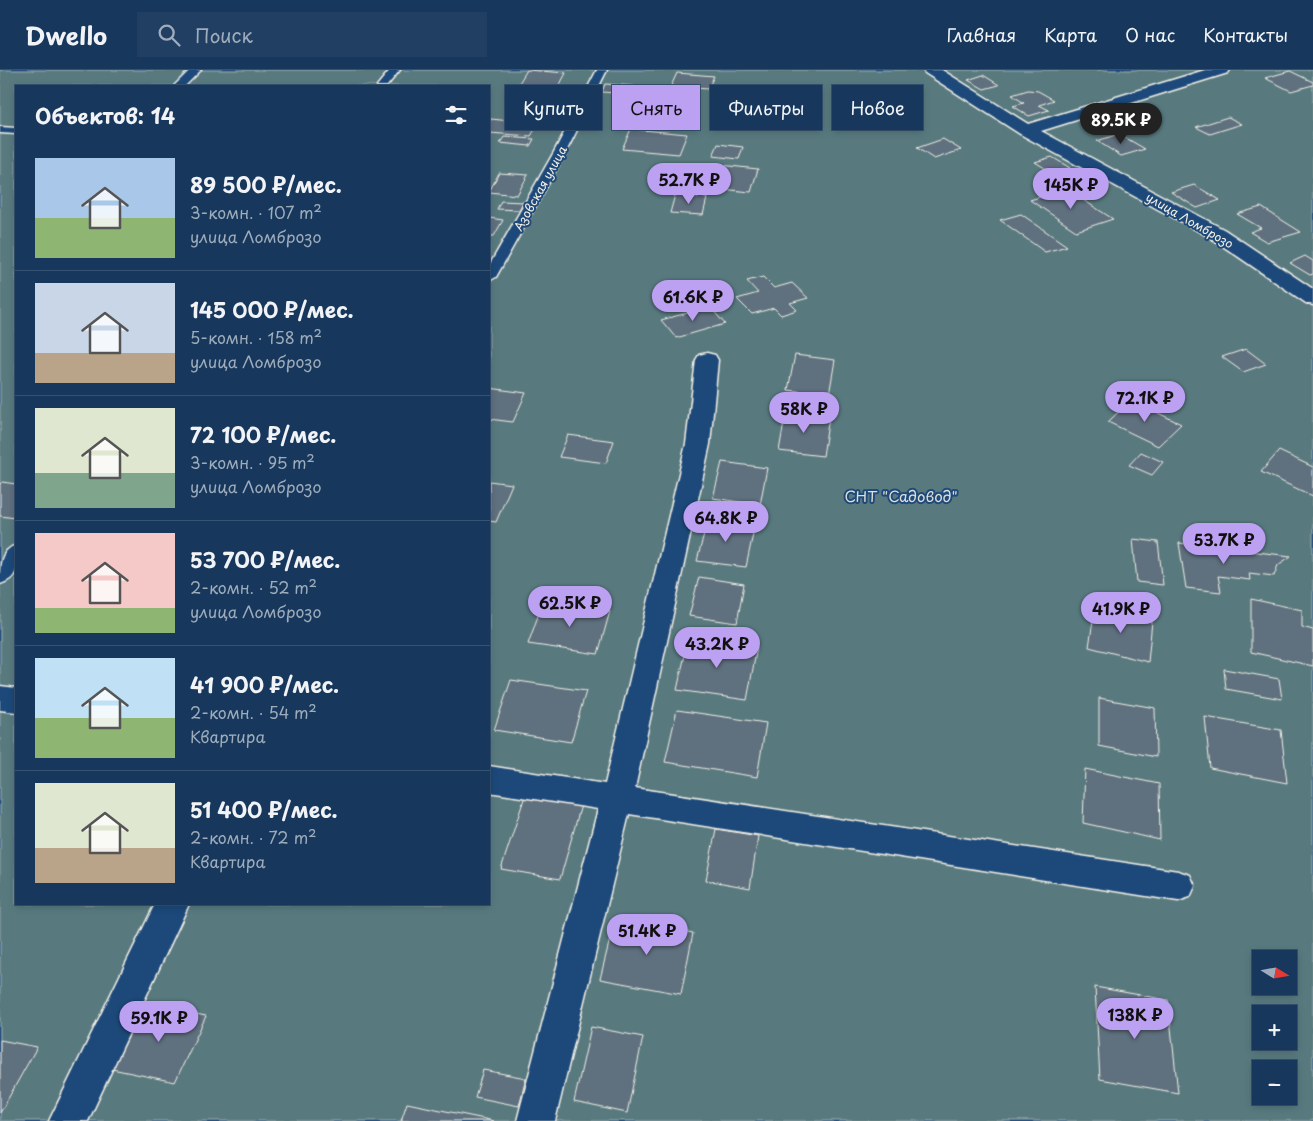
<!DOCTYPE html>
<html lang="ru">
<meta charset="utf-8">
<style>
:root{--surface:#17385c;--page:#203f62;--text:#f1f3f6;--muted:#9eacbb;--line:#365272;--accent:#bca0f2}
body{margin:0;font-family:"Playpen Sans",sans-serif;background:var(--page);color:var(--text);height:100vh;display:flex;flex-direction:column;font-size:19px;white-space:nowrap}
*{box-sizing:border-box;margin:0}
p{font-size:16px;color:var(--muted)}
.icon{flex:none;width:28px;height:28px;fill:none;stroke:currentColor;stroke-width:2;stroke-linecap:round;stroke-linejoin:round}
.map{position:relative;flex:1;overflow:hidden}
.sheet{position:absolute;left:15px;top:15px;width:475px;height:820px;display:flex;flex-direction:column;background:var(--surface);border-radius:0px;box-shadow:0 2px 8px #0003,0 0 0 1px var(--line)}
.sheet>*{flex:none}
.top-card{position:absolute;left:505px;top:15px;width:475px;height:45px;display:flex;gap:10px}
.needle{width:32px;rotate:101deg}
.controls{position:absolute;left:1252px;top:880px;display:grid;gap:10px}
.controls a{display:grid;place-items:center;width:45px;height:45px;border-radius:0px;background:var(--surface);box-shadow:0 2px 8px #0003,0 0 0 1px var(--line);font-size:25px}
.price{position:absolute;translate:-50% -42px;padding:0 11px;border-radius:18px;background:var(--accent);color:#111;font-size:16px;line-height:32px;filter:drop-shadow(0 1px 2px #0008)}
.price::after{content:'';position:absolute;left:50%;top:30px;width:15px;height:11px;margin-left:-8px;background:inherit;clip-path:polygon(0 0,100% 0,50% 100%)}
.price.selected{background:#222;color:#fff}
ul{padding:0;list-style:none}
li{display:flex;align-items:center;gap:15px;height:125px;padding:0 20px}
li+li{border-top:1px solid var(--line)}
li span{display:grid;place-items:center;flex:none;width:140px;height:100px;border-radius:0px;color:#555}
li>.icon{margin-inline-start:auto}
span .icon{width:60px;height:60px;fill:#fffc;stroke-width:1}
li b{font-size:21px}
h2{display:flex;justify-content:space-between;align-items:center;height:60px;padding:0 20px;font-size:21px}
.pill{padding:0 18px;border-radius:0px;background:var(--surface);box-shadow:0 2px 8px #0003,0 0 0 1px var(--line);font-size:18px;line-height:45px}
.pill.selected{background:var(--accent);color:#111}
header{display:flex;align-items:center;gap:30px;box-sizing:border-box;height:70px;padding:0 25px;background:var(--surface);border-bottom:1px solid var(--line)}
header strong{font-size:24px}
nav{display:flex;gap:28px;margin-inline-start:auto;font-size:18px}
.search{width:350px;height:45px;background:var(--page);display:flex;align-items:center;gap:12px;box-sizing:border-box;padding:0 18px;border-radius:0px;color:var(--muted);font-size:19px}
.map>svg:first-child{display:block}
.green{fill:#587a7f;stroke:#a6b6b4;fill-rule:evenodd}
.building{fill:#5f707f;stroke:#f4f1e8}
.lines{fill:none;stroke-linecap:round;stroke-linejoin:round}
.lane-casing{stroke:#f4f1e8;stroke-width:3}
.street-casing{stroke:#f4f1e8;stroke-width:3}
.lane{fill:#1f4a7a;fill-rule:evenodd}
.street{fill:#1f4a7a;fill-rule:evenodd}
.labels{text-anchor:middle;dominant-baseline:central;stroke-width:4;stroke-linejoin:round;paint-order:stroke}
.far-street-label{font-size:12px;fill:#f4f1e8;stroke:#1f4a7a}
.park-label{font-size:15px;fill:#dddfd8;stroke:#1f4a7a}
</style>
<header>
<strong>Dwello</strong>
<div class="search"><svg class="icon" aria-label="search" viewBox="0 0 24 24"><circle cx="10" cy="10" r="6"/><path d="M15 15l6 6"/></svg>Поиск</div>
<nav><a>Главная</a><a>Карта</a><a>О нас</a><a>Контакты</a></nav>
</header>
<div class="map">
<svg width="1313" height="1051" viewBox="0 0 1313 1051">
<rect width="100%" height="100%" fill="#1f4a7a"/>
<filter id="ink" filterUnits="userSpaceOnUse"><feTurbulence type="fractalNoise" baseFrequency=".02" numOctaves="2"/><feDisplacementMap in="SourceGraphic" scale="10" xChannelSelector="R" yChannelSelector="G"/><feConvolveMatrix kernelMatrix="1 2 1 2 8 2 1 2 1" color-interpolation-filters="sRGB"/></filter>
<g filter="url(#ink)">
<path class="green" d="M0 0H1313V1051H0ZM16 16H489V834H16ZM1261 889H1289V916H1261ZM1261 944H1289V971H1261ZM1261 999H1289V1026H1261Z"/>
<g class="building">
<polygon points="527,0 566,3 549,35 508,31"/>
<polygon points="1290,1 1313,12 1313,15 1291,21 1265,8"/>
<polygon points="677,3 714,6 708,19 671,16"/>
<polygon points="983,5 999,15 984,19 968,10"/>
<polygon points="605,14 634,16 631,24 602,22"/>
<polygon points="1028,20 1038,21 1054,30 1039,35 1049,40 1029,46 1013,36 1024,33 1012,25"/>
<polygon points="1228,47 1242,54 1210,64 1196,57"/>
<polygon points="491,49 538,54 531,66 489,63 489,53"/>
<polygon points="631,59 687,64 679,84 622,79"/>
<polygon points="1119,64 1145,79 1121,86 1097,71"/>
<polygon points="504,67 534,69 530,76 500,73"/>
<polygon points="943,69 961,80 934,89 917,78"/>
<polygon points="718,74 743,77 739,89 713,86"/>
<polygon points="1052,87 1070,98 1053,103 1035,92"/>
<polygon points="710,94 758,99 751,122 702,117"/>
<polygon points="499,103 528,105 517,125 489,122"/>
<polygon points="1194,115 1220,130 1197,138 1171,122"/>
<polygon points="1066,119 1113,149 1076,161 1030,130"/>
<polygon points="675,125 707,128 703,145 670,143"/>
<polygon points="501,131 523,132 519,140 497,139"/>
<polygon points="1261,137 1301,162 1267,172 1250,162 1261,158 1237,144"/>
<polygon points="1021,144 1067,176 1045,182 1000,150"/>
<polygon points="489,148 503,150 494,166 489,166"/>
<polygon points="1305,186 1313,191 1313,204 1310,205 1290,193"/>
<polygon points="763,207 774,218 792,213 808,228 790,233 797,240 781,245 774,238 752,244 737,229 758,223 747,211"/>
<polygon points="710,237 725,254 676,268 661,250"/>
<polygon points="1246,279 1266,294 1243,302 1222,287"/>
<polygon points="795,285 835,290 829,325 788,320"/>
<polygon points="489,318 526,323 513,352 489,349"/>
<polygon points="1131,330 1181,354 1158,376 1108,352"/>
<polygon points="786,341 829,347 823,386 779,381"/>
<polygon points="568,365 614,371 606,393 559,387"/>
<polygon points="1279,381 1313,397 1313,426 1261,402"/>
<polygon points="1141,382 1163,392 1152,405 1129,395"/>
<polygon points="722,392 767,398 760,435 713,428"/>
<polygon points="489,411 512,414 496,452 489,451"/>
<polygon points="2,412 16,414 16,448 0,446 0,414"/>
<polygon points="708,448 755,454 746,497 697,491"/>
<polygon points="1133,469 1158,472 1163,515 1137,512"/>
<polygon points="1179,473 1291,486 1278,495 1274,506 1249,503 1250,510 1218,506 1221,522 1186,518"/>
<polygon points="699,507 744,514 737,553 689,546"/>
<polygon points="1251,529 1302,540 1302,557 1313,560 1313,596 1251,582"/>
<polygon points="543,532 610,541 598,584 528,574"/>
<polygon points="1095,537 1152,551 1148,592 1089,577"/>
<polygon points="689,567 757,577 747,630 677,620"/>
<polygon points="1224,599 1279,609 1282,629 1226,619"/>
<polygon points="511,610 586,621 571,672 494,660"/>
<polygon points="1099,628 1155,638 1156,687 1099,676"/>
<polygon points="677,640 766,653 757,707 665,692"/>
<polygon points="1205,647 1281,660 1287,713 1210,698"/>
<polygon points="1085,699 1159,714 1160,770 1083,753"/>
<polygon points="525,726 581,735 560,809 501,799"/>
<polygon points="716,759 758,766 750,818 706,810"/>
<polygon points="615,849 693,863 681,924 600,909"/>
<polygon points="1095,917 1168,930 1178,1023 1100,1009"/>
<polygon points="145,934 206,946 175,1012 112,999"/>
<polygon points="591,957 643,967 627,1043 574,1032"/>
<polygon points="0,970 37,977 0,1043"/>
<polygon points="483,1000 526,1008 519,1036 475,1027"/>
<polygon points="407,1033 494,1051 401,1051"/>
</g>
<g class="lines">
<g class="lane-casing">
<g id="lane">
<polygon points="190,0 201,0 185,16 174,16"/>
<polygon points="390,0 400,0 387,16 377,16"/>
<polygon points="597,0 607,0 566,82 496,207 489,211 489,196 554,82"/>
<polygon points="0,57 16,58 16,64 0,63"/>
</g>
</g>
<g class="street-casing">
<g id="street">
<polygon points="923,0 942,0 1028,54 1205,0 1230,0 1228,3 1041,61 1225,160 1313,219 1313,235 1306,233 1211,168 1020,64 925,3"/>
<polygon points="707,283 715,285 718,290 710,374 635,718 1178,801 1190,805 1195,816 1190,827 1178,831 629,744 555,1051 517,1051 598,739 489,722 489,696 605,714 686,374 696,290 699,285"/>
<path d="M16 475C17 493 21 508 0 514 0 495 0 481 16 475Z"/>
<polygon points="0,616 16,618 16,642 0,640"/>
<polygon points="155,834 189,834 88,1051 49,1051"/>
</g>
</g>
<use href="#lane" class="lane"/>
<use href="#street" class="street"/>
</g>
</g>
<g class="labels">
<g class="far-street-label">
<text transform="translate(540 118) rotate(-61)">Азовская улица</text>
<text transform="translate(1190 150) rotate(30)">улица Ломброзо</text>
</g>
<g class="park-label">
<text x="901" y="425">СНТ "Садовод"</text>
</g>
</g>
</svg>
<div class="controls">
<a><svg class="needle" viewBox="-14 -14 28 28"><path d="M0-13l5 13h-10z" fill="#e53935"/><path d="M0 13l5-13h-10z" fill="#9eacbb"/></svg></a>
<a>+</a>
<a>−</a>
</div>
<b class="price selected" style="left:1121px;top:75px">89.5K ₽</b>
<b class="price" style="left:689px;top:135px">52.7K ₽</b>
<b class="price" style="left:1071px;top:140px">145K ₽</b>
<b class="price" style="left:693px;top:252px">61.6K ₽</b>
<b class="price" style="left:1145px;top:353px">72.1K ₽</b>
<b class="price" style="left:804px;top:364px">58K ₽</b>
<b class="price" style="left:726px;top:473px">64.8K ₽</b>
<b class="price" style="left:1224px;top:495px">53.7K ₽</b>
<b class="price" style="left:570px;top:558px">62.5K ₽</b>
<b class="price" style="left:1121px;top:564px">41.9K ₽</b>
<b class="price" style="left:717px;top:599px">43.2K ₽</b>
<b class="price" style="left:647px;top:886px">51.4K ₽</b>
<b class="price" style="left:1135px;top:970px">138K ₽</b>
<b class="price" style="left:159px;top:973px">59.1K ₽</b>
<div class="top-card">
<a class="pill">Купить</a>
<a class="pill selected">Снять</a>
<a class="pill">Фильтры</a>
<a class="pill">Новое</a>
</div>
<section class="sheet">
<h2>Объектов: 14<svg class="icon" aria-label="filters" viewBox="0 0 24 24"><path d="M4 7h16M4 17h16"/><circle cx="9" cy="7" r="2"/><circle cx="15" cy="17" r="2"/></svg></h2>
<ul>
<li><span style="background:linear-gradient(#a9c7e8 60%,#8fb573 0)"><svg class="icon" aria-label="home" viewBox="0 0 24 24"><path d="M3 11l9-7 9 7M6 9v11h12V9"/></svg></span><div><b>89 500 ₽/мес.</b><p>3-комн. · 107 m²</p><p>улица Ломброзо</p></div></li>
<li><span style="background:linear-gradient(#c9d6e8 70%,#b9a48a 0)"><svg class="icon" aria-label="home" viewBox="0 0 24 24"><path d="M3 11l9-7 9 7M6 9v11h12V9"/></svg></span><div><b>145 000 ₽/мес.</b><p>5-комн. · 158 m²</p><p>улица Ломброзо</p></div></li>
<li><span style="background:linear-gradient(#dfe7d0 65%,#7fa58c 0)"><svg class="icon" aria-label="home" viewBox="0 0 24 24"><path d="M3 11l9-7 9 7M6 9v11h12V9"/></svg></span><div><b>72 100 ₽/мес.</b><p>3-комн. · 95 m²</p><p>улица Ломброзо</p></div></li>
<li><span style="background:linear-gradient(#f6c9c9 75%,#8fb573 0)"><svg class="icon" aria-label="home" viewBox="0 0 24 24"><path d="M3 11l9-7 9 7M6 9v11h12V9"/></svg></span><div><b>53 700 ₽/мес.</b><p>2-комн. · 52 m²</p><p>улица Ломброзо</p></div></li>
<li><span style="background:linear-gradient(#bfe0f5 60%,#8fb573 0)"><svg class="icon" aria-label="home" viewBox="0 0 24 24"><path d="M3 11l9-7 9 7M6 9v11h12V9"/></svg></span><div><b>41 900 ₽/мес.</b><p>2-комн. · 54 m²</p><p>Квартира</p></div></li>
<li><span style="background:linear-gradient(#dfe7d0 65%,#b9a48a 0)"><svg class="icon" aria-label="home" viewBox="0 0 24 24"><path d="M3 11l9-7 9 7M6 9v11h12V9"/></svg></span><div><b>51 400 ₽/мес.</b><p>2-комн. · 72 m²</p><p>Квартира</p></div></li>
</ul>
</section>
</div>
